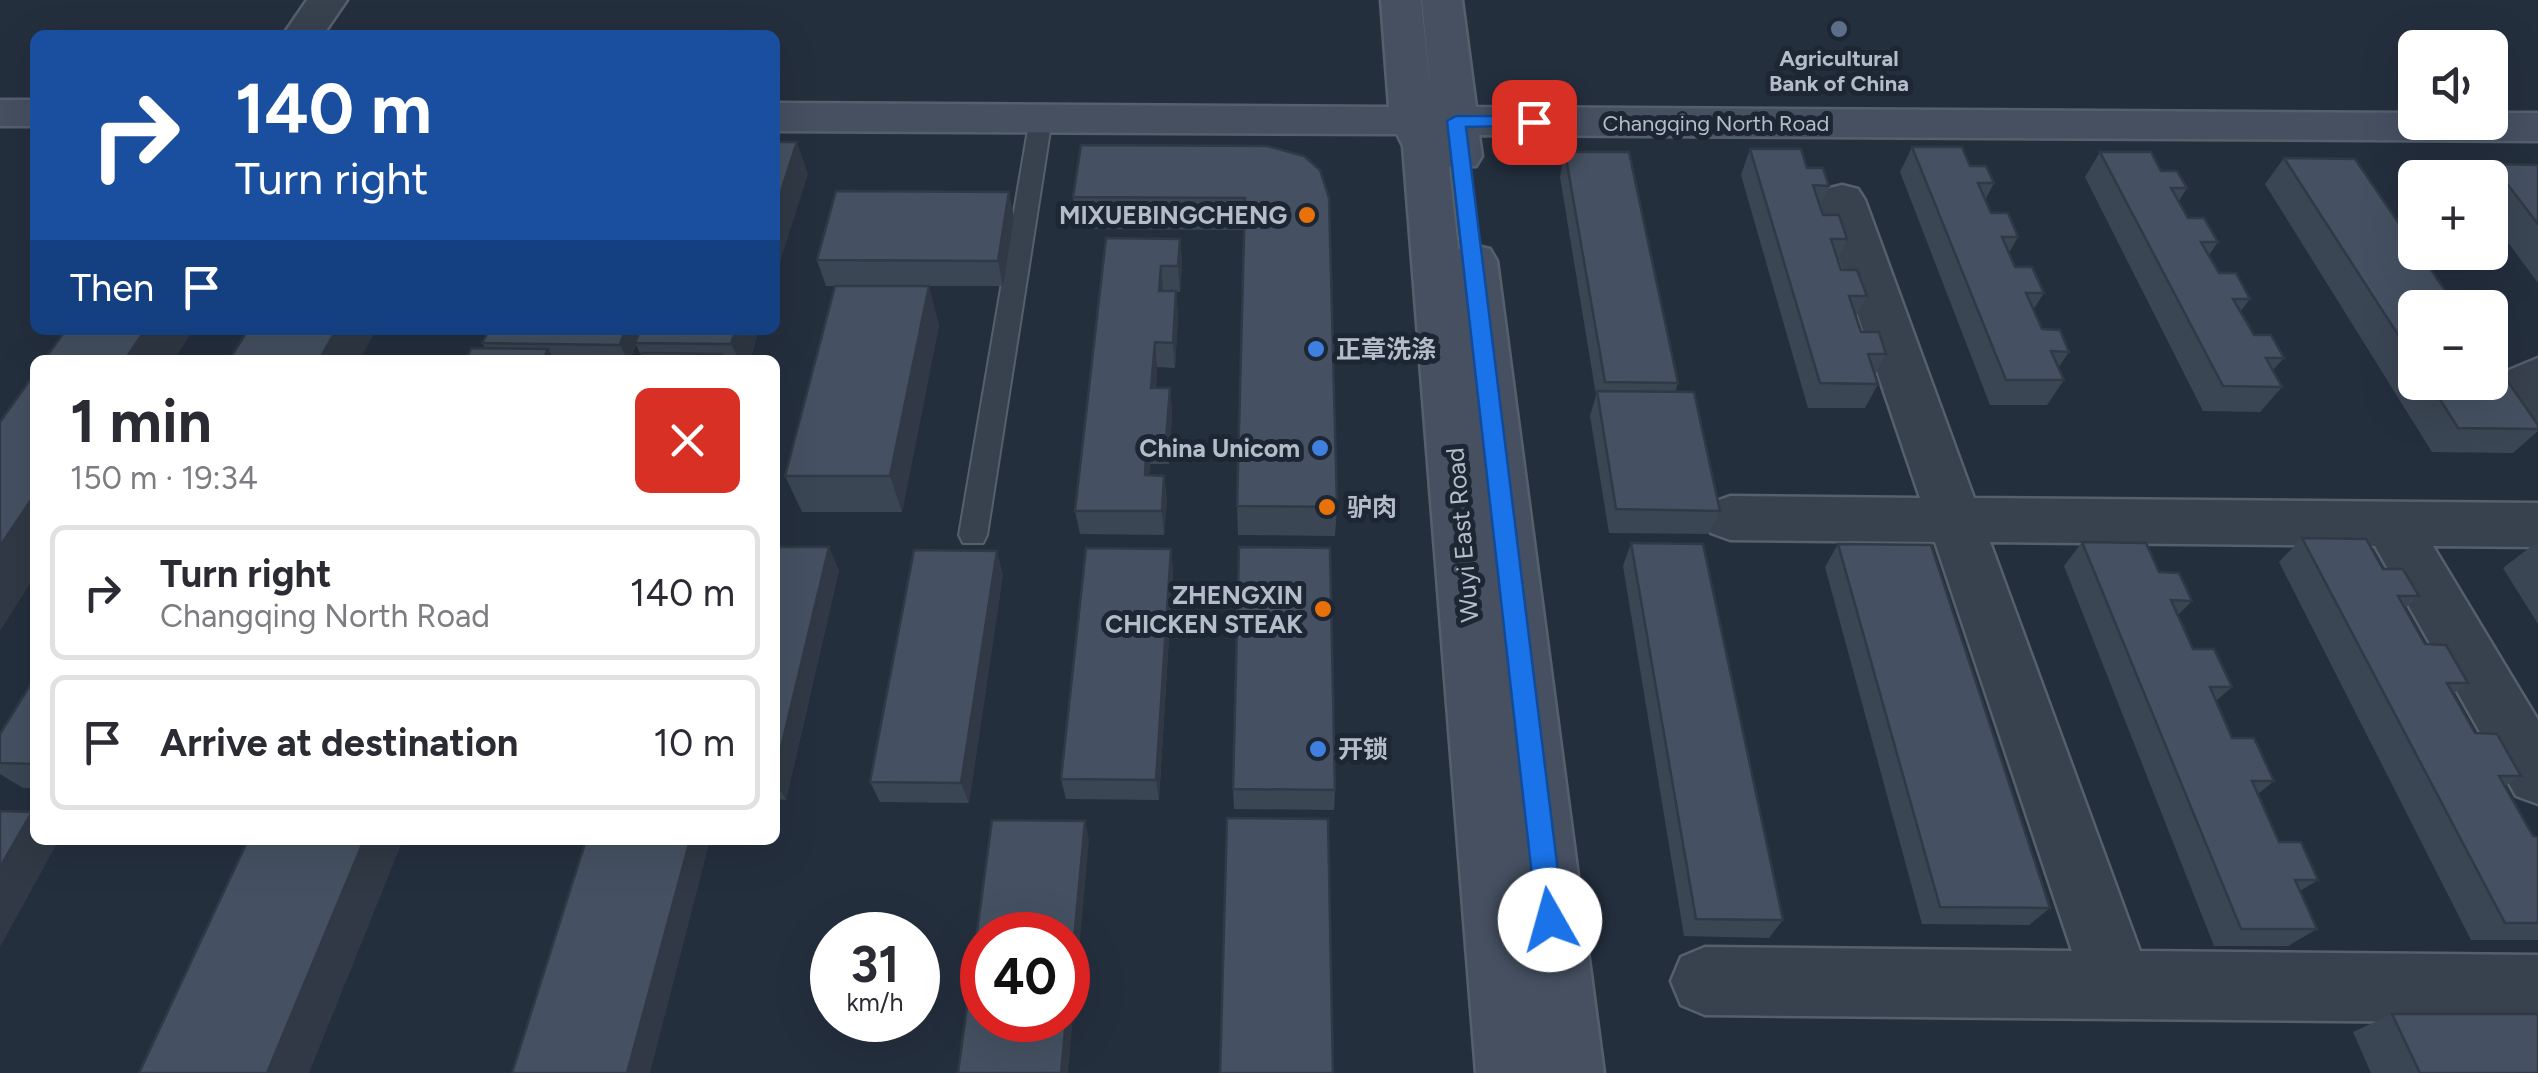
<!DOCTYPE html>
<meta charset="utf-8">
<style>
body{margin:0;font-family:Figtree,"Noto Sans SC",sans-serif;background:#f2f2f3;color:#2b2b33;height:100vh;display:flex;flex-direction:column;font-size:38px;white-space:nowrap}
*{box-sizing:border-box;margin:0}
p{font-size:32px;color:#7c7c81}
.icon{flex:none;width:55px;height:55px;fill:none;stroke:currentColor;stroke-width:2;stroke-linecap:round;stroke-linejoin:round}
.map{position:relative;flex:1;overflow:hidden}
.panel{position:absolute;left:30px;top:355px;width:750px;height:490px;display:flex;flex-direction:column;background:#fff;border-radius:15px;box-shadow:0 10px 40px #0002}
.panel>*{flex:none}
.top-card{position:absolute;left:30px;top:30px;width:750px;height:305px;border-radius:15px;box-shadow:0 10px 40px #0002;background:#1a4fa0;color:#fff;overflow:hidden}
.tools{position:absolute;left:2398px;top:30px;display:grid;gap:20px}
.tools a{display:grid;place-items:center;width:110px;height:110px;border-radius:15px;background:#fff;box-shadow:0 10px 40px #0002;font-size:50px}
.speed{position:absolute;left:810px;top:912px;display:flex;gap:20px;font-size:50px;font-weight:700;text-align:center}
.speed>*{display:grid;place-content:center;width:130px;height:130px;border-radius:50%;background:#fff;box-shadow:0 10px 40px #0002;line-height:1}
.speed small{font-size:25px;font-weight:400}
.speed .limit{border:15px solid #d22;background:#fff;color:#111}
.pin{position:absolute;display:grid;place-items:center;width:85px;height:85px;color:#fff;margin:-42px;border-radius:20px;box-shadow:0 5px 15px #0006}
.me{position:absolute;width:110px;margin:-55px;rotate:353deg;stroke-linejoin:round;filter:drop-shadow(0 0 8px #0008)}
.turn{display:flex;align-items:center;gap:35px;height:210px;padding:0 40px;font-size:45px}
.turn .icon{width:130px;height:130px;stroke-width:2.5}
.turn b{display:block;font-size:70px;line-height:85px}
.then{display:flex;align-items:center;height:95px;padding:0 40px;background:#0003;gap:20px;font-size:38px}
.round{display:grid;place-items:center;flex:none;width:105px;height:105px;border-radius:15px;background:#f2f2f3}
.headline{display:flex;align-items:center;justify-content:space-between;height:170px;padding:0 40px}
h1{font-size:60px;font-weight:700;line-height:75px}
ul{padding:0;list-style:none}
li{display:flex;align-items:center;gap:30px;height:135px;margin:0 20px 15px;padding:0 20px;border:5px solid #e1e1e2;border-radius:15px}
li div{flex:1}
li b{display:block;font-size:38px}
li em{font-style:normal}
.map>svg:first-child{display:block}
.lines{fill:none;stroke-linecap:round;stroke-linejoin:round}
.lane-casing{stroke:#565f6c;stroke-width:4}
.street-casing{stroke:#565f6c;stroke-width:5}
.secondary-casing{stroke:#565f6c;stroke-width:5}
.lane{fill:#38414e;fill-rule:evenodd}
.street{fill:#38414e;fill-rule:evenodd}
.secondary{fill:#465061;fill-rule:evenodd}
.wall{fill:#3b4654}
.shaded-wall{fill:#303945}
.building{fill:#455162;stroke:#303945;stroke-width:2.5}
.route{fill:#1a73e8;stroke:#114b97;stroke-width:2.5}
.service-dot{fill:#5c6f8a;stroke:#1d2633;stroke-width:4}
.food-dot{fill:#e8710a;stroke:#1d2633;stroke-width:4}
.shop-dot{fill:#3f7fe0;stroke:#1d2633;stroke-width:4}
.labels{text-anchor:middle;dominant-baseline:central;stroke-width:10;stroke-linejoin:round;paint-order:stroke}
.far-poi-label{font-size:22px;font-weight:bold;fill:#b4bcc9;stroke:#1d2633}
.far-street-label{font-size:22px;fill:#b4bcc9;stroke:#1d2633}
.poi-label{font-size:25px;font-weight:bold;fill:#b4bcc9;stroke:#1d2633;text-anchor:end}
.street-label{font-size:25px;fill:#b4bcc9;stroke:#1d2633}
</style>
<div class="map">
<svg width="2538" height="1073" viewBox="0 0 2538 1073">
<rect width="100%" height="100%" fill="#242f3e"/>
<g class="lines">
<g class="lane-casing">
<path id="lane" d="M1041 111 1052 118 987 535 983 543H963L959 535 1030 118Z"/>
</g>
<g class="street-casing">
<path id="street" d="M307 0H347L323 35H283Z
M1842 185 1858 189 1865 200 1974 498 2538 503V547L2433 546 2538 720V804L2516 796 2375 546 1990 542 2140 951 2538 955V1023L1705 1015 1681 1005 1671 981 1681 957 1705 947 2072 951 1935 542 1730 540 1711 533 1703 518 1711 503 1730 496 1920 498 1819 200 1826 189Z
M2538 358V427L2520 422 2502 383 2509 370Z"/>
</g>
<g class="secondary-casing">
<path id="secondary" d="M1381 0H1421L1432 107 1422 0H1462L1476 107 2415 113V122H2490V113H2538V141L1479 135 1482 156 1476 166 1449 167 1458 249 1473 245 1490 249 1497 261 1604 1073H1476L1403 146 1397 134 775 131V103L1389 107Z
M0 100H35V126H0Z"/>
</g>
<use href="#lane" class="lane"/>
<use href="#street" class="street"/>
<use href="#secondary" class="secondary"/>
</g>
<path class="wall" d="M1267 146 1337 507 1335 536 1238 535 1237 506 1244 230 1078 229 1073 197Z
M1912 147 1994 183 1985 200 1991 213 2018 237 2009 253 2015 267 2044 293 2033 310 2042 329 2069 352 2058 368 2064 380 2047 405H1990L1900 172Z
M1750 149 1829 186 1820 207 1823 215 1847 239 1838 261 1841 270 1867 296 1856 317 1861 332 1886 354 1875 375 1878 384 1865 408H1808L1741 175Z
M1565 152 1678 383 1675 392 1720 511 1709 534 1609 533 1590 416 1596 395 1560 177Z
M2100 152 2187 188 2179 201 2188 218 2218 242 2209 255 2219 273 2250 299 2240 312 2254 335 2284 358 2273 370 2282 387 2260 412 2203 411 2085 177Z
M2284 158 2415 308V382H2490L2538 425V431L2513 453 2432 452 2265 184Z
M2492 164 2538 165V283L2490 218V178H2481Z
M1014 217 1003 286H826L817 260Z
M1106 238 1180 239 1182 264 1180 292H1176L1178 316 1175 368 1157 367 1156 388H1170L1172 413 1169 464H1150L1149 476H1164L1167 500 1164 535 1080 534 1075 511Z
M939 325 902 512H802L785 476Z
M489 330H759L750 360H639L641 355 636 345 630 360H466L486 349 482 343Z
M2302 538 2383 569 2419 596 2405 608 2425 644 2468 683 2453 694 2475 733 2521 776 2505 786 2533 836 2538 837V940H2471L2279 562Z
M2082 542 2159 572 2192 601 2178 615 2193 649 2232 687 2216 701 2232 738 2274 781 2258 794 2279 842 2318 880 2300 891 2317 929 2288 946H2214L2064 566Z
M1631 543 1783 920 1769 938 1684 936 1623 566Z
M1838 544 2050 908 2029 925 1922 924 1825 567Z
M2533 545H2538V624L2503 568Z
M775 547 839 570 786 800 775 799Z
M1171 549 1173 572 1159 800 1066 799 1061 779Z
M1003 574 969 803 880 802 870 782Z
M35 677V788H23L0 774V734Z
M1233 789 1335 790 1334 810 1234 809Z
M2392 1014 2538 1073H2371L2353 1032Z"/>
<path class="shaded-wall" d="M797 142 808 174 775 278V210Z
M1009 192 1014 217 1003 286 998 261Z
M1180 239 1182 264 1180 292 1178 266Z
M1161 266 1163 291H1159Z
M929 286 939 325 902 512 890 476Z
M1176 291 1178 316 1175 368 1173 343Z
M145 330H193L174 360H125Z
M336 330H376L360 360H319Z
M625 330H641L630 360H628L620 345Z
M736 330H759L750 360H739L731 344Z
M1155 342 1157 367 1154 413 1151 388Z
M548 349 555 360H543Z
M1170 388 1172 413 1169 464 1166 440Z
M1147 439 1150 464 1147 499 1145 475Z
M1164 476 1167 500 1164 535 1162 511Z
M35 494V576L0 631V546Z
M829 547 839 570 786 800 775 782V773Z
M1171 549 1173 572 1159 800 1156 780Z
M997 551 1003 574 969 803 961 783Z
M32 812 35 813V840H59L0 947V867Z
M1085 821 1089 840 1068 1073H1061L1066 1020H1068V1004Z
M364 840H403L309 1073H267Z
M690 840H706L709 844 650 1073H627Z"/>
<path class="building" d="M775 142H797L775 210Z
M1081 145 1267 146 1304 156 1320 170 1329 198 1337 507 1237 506 1245 198 1073 197Z
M1912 147H1962L1970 166H1986L1994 183H1978L1991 213H2008L2018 237H2002L2015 267H2032L2044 293H2026L2042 329 2060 330 2069 352 2051 351 2064 380H2006Z
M1750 149H1801L1807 168H1823L1829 186 1813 185 1823 215H1839L1847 239H1831L1841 270H1857L1867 296H1849L1861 332H1879L1886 354H1868L1878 384 1820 383Z
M1565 152H1629L1678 383 1605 382Z
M2100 152H2151L2161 171H2177L2187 188H2171L2188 218H2204L2218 242H2201L2219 273H2236L2250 299H2233L2254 335H2271L2284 358H2266L2282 387 2223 386Z
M2284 158 2355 159 2415 247V252H2419L2457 308H2415V361Z
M2492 164 2538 165V224Z
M836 191 1009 192 998 261 817 260Z
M1106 238 1180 239 1178 266H1161L1159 291H1176L1173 343 1155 342 1151 388H1170L1166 440 1147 439 1145 475 1164 476 1162 511H1075Z
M835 286H929L890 476H785Z
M66 330H145L125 360H44Z
M248 330H336L319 360H229Z
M489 330H625L620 345 482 343Z
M640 330H736L731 344 635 343Z
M471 348 548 349 543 360H466Z
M642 353 722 354 720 360H639Z
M2490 356 2538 425V429L2458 428 2429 382H2490Z
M35 373V494L0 546V422Z
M1597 391 1694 392 1720 511 1616 509Z
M2302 538 2366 539 2383 569H2403L2419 596H2398L2425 644 2446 645 2468 683H2447L2475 733 2497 734 2521 776H2499L2533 836 2538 837V923H2505Z
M2082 542 2146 543 2159 572 2179 573 2192 601 2171 600 2193 649H2214L2232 687H2210L2232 738H2254L2274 781H2252L2279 842H2301L2318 880H2295L2317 929H2241Z
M1631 543 1703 544 1783 920 1696 919Z
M1838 544 1931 545 2050 908 1940 907Z
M775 547H829L775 773Z
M1239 547 1330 548 1335 790 1233 789Z
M1086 548 1171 549 1156 780 1061 779Z
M914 550 997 551 961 783 870 782Z
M35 677V764L0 763V734Z
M0 811 32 812 0 867Z
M1227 818 1328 819 1333 1073H1220Z
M992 820 1085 821 1068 1004V935H982V1020H1066L1061 1073H958Z
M248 840H364L267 1073H139Z
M586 840H690L627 1073H512Z
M2392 1014H2538V1073H2420Z"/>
<path class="route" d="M1534 116 1540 118V125L1466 127 1564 920 1560 929 1550 933 1541 929 1537 920 1447 121 1456 116Z"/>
<circle class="service-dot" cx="1839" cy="29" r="10"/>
<g class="food-dot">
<circle cx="1307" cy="215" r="10"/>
<circle cx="1327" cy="507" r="10"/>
<circle cx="1323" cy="609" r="10"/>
</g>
<g class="shop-dot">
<circle cx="1316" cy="349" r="10"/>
<circle cx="1320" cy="448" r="10"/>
<circle cx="1318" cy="749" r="10"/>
</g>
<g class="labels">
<g class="far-poi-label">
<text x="1839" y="58">Agricultural<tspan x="1839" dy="25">Bank of China</tspan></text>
</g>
<g class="far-street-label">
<text x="1716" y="123">Changqing North Road</text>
</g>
<g class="poi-label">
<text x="1287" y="215">MIXUEBINGCHENG</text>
<text x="1336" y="349" text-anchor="start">正章洗涤</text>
<text x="1300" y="448">China Unicom</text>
<text x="1347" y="507" text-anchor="start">驴肉</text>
<text x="1303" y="595">ZHENGXIN<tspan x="1303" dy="29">CHICKEN STEAK</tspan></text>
<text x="1338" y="749" text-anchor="start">开锁</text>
</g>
<g class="street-label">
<text transform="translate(1462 535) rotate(-95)">Wuyi East Road</text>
</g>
</g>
</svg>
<div class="tools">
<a><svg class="icon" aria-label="sound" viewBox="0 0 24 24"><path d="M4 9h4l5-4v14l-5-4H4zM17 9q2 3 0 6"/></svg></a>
<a>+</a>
<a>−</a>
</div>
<div class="speed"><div>31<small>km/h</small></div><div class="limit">40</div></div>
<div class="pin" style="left:1534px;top:122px;background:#d93025"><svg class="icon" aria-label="arrive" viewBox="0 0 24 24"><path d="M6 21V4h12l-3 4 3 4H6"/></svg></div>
<svg class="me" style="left:1550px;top:920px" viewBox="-20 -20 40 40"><circle r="19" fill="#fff"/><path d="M0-13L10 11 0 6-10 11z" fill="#1a73e8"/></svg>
<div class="top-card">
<div class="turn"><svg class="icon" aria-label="right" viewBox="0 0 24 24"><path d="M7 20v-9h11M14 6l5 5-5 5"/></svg><div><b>140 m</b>Turn right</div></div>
<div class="then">Then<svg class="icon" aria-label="arrive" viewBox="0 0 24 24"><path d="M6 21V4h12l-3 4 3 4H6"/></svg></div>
</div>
<section class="panel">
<div class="headline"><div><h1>1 min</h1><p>150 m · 19:34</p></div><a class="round" style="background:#d93025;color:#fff"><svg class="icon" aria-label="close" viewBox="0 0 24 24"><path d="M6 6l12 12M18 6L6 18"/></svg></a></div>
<ul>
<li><svg class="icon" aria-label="right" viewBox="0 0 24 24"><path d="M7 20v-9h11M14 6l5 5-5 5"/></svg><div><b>Turn right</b><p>Changqing North Road</p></div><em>140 m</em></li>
<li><svg class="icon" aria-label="arrive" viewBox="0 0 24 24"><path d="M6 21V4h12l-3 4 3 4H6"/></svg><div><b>Arrive at destination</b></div><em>10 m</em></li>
</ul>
</section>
</div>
